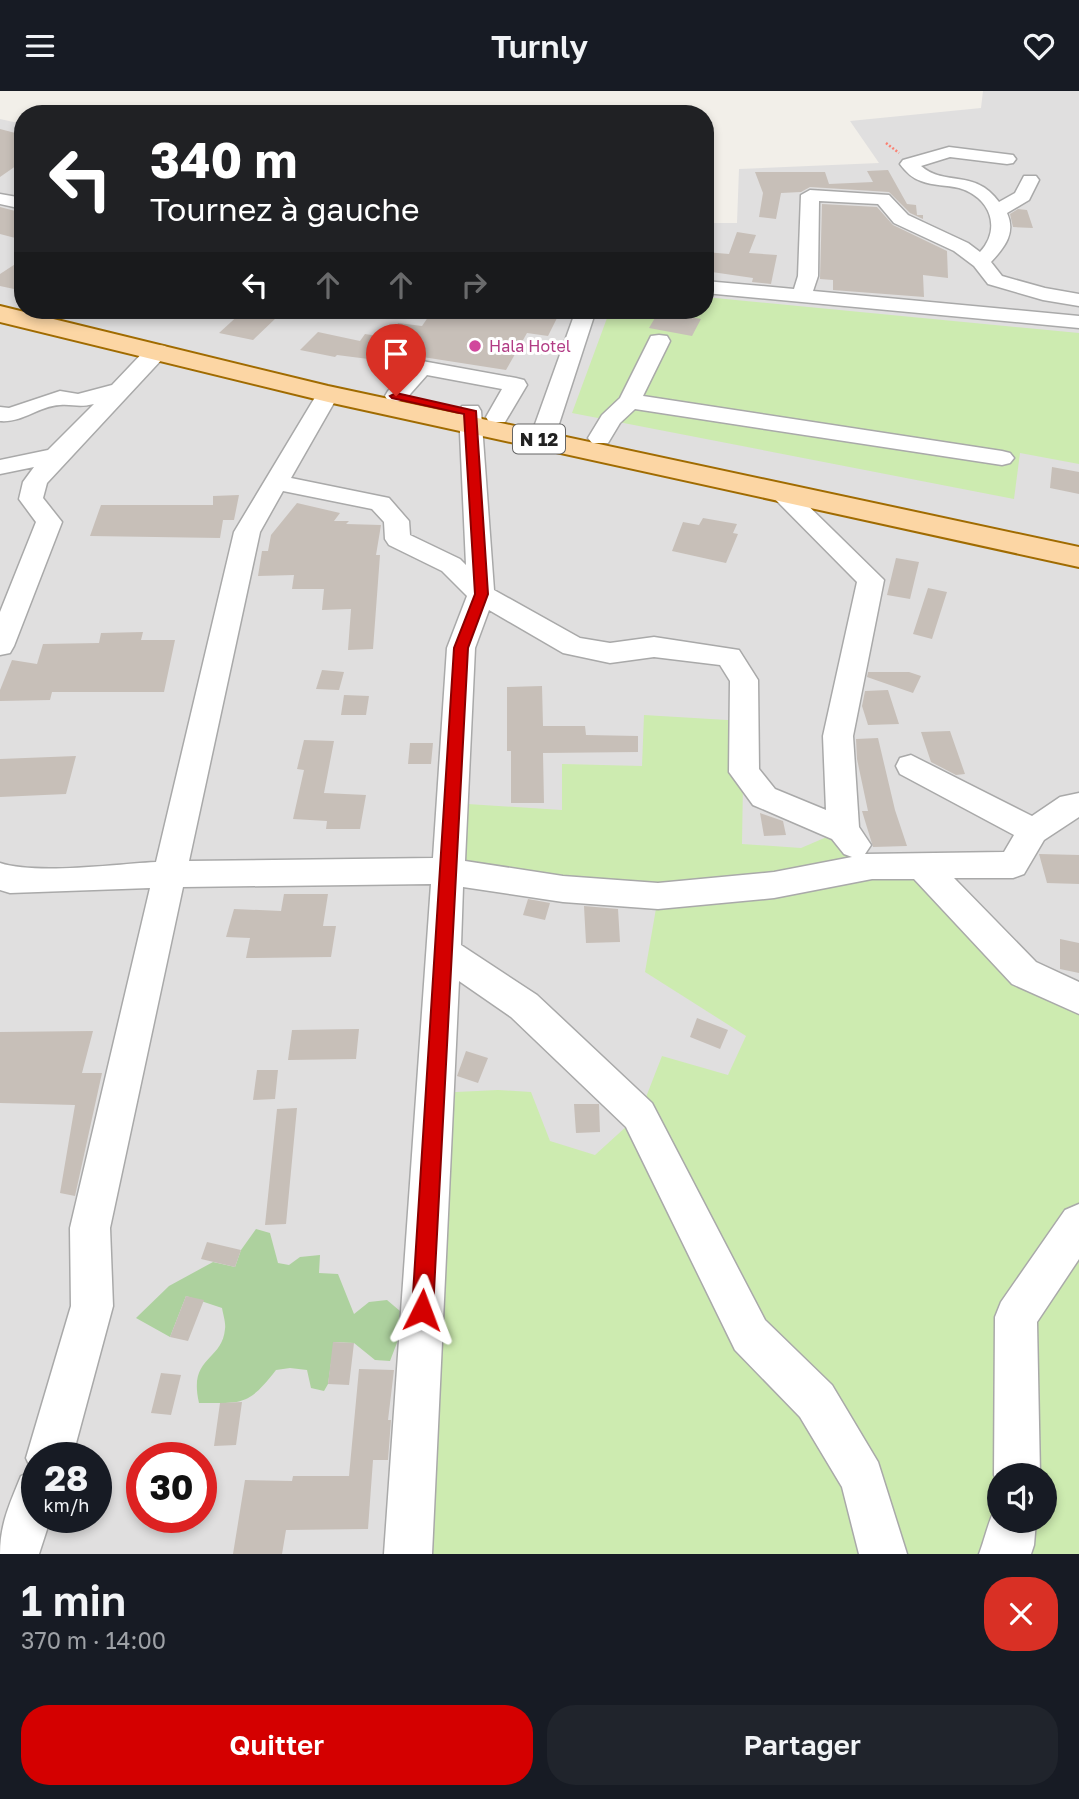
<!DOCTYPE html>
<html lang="fr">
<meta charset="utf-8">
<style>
body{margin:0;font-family:"Golos Text",sans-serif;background:#20242c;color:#f1f3f6;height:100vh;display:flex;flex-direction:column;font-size:26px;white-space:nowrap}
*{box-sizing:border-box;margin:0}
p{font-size:23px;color:#9ea1a6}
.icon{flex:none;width:38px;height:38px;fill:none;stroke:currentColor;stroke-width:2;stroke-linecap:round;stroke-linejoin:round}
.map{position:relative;height:1463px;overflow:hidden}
.panel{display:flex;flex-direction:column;background:#171b24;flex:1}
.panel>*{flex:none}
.hud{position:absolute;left:14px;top:14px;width:700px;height:214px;border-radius:28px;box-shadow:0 4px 10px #0003;background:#202124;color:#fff;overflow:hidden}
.buttons{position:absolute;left:987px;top:1372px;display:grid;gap:14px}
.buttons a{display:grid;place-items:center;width:70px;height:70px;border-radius:50%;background:#171b24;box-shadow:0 4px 10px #0003;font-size:35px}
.speed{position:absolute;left:21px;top:1351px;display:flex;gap:14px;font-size:35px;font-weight:700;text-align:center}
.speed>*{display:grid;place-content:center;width:91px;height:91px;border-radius:50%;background:#171b24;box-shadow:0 4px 10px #0003;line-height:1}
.speed small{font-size:18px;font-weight:400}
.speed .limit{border:10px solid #d22;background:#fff;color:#111}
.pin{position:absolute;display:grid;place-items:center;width:60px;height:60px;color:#fff;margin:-72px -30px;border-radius:50% 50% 50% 0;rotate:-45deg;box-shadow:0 0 7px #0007}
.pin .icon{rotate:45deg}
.me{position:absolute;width:77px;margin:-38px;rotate:3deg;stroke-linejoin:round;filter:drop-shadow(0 0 5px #0008)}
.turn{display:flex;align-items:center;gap:24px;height:147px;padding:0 21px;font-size:32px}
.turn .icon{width:91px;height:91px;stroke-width:2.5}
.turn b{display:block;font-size:49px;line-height:60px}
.lanes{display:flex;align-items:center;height:66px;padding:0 21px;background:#0003;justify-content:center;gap:35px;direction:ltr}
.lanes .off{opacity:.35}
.round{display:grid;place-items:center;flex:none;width:74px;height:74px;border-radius:28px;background:#20242c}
.headline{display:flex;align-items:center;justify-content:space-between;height:119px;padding:0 21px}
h1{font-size:42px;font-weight:600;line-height:52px}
.cta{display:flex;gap:14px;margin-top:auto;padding:14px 21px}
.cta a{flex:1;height:80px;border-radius:28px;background:#d40000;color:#fff;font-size:28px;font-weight:600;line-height:80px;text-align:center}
.cta a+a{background:#20242c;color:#f1f3f6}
header{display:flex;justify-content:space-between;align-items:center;height:91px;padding:0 21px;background:#171b24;font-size:32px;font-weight:600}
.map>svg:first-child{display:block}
.residential{fill:#e0dfdf;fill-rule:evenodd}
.grass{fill:#cdebb0;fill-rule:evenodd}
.forest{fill:#add19e}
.building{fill:#c7bfb8}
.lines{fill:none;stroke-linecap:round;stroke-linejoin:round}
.minor-casing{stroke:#a9a9a9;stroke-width:3}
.major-casing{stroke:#a06b00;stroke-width:4}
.path{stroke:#fa8072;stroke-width:2.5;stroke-dasharray:2 2;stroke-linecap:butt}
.minor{fill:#fff;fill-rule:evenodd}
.major{fill:#fcd6a4;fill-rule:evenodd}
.route{fill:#d40000;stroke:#8a0000;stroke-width:2}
.hotel-dot{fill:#d1479c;stroke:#fff;stroke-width:2.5}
.labels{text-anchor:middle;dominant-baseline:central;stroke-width:6;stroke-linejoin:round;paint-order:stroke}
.far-hotel-label{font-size:16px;fill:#b23c85;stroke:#fff;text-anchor:start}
.shield{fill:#fff;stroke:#646464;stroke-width:2}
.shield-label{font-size:18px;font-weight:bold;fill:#222}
</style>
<header><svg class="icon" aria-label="menu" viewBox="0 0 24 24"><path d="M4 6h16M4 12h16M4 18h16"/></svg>Turnly<svg class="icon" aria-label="heart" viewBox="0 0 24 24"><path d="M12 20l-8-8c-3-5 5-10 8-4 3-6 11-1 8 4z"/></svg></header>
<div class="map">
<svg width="1079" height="1463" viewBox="0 0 1079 1463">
<rect width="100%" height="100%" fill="#f2efe9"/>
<path class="residential" d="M983 0H1079V1463H0V28L23 33V219H705V132H737L739 78 879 72 850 30 981 17ZM37 1367H96V1426H37ZM142 1367H201V1426H142ZM999 1384H1045V1430H999Z"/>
<path class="grass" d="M705 206 1079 242V373L1020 362 1014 408 572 322 610 219H705Z
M644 624 744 630 742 753 801 757 843 739 872 775H922L1079 908V1463H408L435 1002 498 999 531 1001 550 1050 595 1064 639 1024 662 965 728 984 746 945 645 881 658 806 448 780 452 712 562 719V673L642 675ZM999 1384H1045V1430H999Z"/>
<path class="forest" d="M256 1138 270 1142 278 1172 289 1174 300 1166 320 1164 319 1182 338 1183 354 1223 369 1211 387 1209 400 1220 403 1236 390 1270 375 1269 354 1252 334 1251 328 1293 324 1300 311 1297 307 1279 290 1277 276 1279C248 1315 243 1312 199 1312 188 1265 222 1271 225 1238 226 1232 223 1223 222 1217L186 1205 170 1246 136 1227 169 1195 213 1171 235 1176 241 1159Z"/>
<path class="building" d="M0 38 23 44V70L0 86Z
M888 79 907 113 916 114 917 124H923V128L910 122 889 101 810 96 801 101 781 102 776 128 759 126 763 102 755 81H825L829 93 873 91 867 80Z
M822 113 877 116 893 134 947 160 948 187 923 184 924 206 833 199V189L820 188Z
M0 116 23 122V149L0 143Z
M1018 118 1027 119 1033 137 1013 136 1010 123Z
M737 141 756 144 749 162 777 164 771 193 752 191 753 187 705 180V161L729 163Z
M23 168V192L14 198 0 195V183Z
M433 219H561L548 245 527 242 506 279 397 262 392 271 337 264 335 266 300 259 318 241 360 250 365 243 390 247 398 232 422 235Z
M243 220 276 227 253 249 219 242Z
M659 220 701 228 692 245 649 237Z
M1052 376 1079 381V403L1050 397Z
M239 404 234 429H223L220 447 90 445 101 414H213V405Z
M297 412 340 422 334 430H349L346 433 381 434 376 464H380L373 558 348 559 351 518 322 519 324 498H292L294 484 258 485 262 460H268L271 444Z
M703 427 737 433 733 442 738 443 726 472 672 460 683 431 699 434Z
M896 467 919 471 910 508 887 504Z
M928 497 947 501 932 548 913 543Z
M143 541 141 549H175L164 601H52L50 609 0 610V599L12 569 37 573 43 553 99 552 101 542Z
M322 579 344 581 339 599 316 598Z
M868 581H909L921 585 913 602 867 586Z
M542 595 543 635H585L586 644 638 645V661L543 662 544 712H511V660H507V596Z
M888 599 899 633 868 634 862 615 865 600Z
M344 604 369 605 366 624H341Z
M950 640 965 683 956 684 931 671 921 641Z
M878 647 895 719 907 755 873 756 862 720H868L857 668 856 648Z
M304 649 334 650 324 702 366 704 360 738H326L327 730 293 728 304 679 297 678Z
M410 652H433L431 673H408Z
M76 665 66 703 0 706V668Z
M760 722 783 730 786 744 764 745Z
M1039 763 1079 764V793L1047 792Z
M284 803H328L323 835H336L331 866 246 867 250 847 226 846 234 818 281 820Z
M528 808 550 812 545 829 523 824Z
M584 815 618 818 620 851 586 852Z
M1060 848 1079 852V882L1060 878Z
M697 927 728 939 720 958 690 946Z
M359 938 356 968 288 969 292 939Z
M93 940 82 982H102L75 1105 60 1102 75 1014 0 1012V941Z
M466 960 488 967 478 992 457 985Z
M257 979H278L275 1008 253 1009Z
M574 1013H599L600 1041 576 1042Z
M297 1017 286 1133 265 1134 277 1018Z
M207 1151 241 1159 235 1176 201 1168Z
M186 1205 204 1209 188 1250 170 1246Z
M333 1251 354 1252 349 1294 328 1293Z
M359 1278 394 1279 388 1329H391L388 1369H373L368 1438 286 1439 282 1463H233L245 1389 292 1390 293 1385H349Z
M161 1282 181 1284 171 1324 151 1322Z
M242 1311 236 1354 214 1355 220 1312Z"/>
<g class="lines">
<g class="minor-casing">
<path id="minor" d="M949 56 1013 64 1016 68 1013 72 1007 73 950 66 921 75C945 96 974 77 999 111L1015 102 1024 85H1036L1039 89 1029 109 1007 122C1016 142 1005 156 991 171L1002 185 1045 197 1079 203V215L1043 209 988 193 974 175 954 160 894 132 878 113 819 110 818 185 813 200 1079 225V237L705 202V190L794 198 798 185 801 104 810 99 889 104 908 124 968 152 980 161C1002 137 990 106 959 97 947 94 933 95 921 90 912 87 906 81 900 73L903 69Z
M0 103 23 107V118L0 113Z
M576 219H596L558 336 554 341H538L534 336Z
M659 244 667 245 670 250 643 305 1002 360 1010 362 1014 367 1010 372 1002 374 635 318 620 332 608 352H592L588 347 602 324 620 307 651 245Z
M157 254 165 255 168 260 165 265 47 392 43 407 62 431 14 555 10 562 0 564V521L36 431 19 408 23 391 34 376 0 383V369L48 359 94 313C78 317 74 313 60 314 38 315 23 332 0 330V316L9 317 60 300 78 303 112 294 149 255Z
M422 270 516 287 524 289 527 294 505 331H489L486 326 502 298 427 284 404 310H388L385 305 388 300 414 272Z
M328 296 336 298 339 303 291 387 389 407 409 430 410 444 460 468 466 474 459 320 462 315H478L481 320 494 499 580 547 610 552 654 546 739 559 758 589 759 678 775 698 826 719 823 645 857 491 767 400 770 395 779 393 788 395 884 489 853 645 859 736 871 754 865 763 1004 761 1014 744 900 683 896 675 900 667 911 664 1032 725 1060 706 1079 702V726L1044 749 1024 783 1013 787H954L1036 871 1079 891V923L1012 893 914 788H872L774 807 658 818 563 811 463 796 461 854 537 904 652 1012 765 1229 832 1294 878 1371 907 1463H859L842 1396 800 1326 735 1259 626 1036 511 926 459 890 432 1463H384L431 793 183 796 110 1137 113 1215 72 1367H37V1426H51L39 1463H0C0 1433 10 1412 21 1385L32 1380 26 1367 71 1215 70 1137 150 797 10 802 0 799V772C36 784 116 773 156 771L234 441 317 303 320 298ZM283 400 372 418 384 431 385 448 389 454 442 480 467 505 447 557 433 767 189 770 260 441ZM489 519 563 562 610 572 654 566 720 574 730 590 729 681 753 714 832 748 844 763 852 766 774 781 658 792 563 785 465 770 475 557Z
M1079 1113V1168L1037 1231 1040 1384H999V1396L994 1384 995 1226 1001 1211 1065 1119Z
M999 1412V1430H1036L1034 1454 1031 1463H979C985 1448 990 1422 999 1412Z"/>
</g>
<g class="major-casing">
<path id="major" d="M0 215 328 295 1079 456V476L328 311 0 231Z"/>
</g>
<path class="path" d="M886 52 899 62"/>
<use href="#minor" class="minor"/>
<use href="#major" class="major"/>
</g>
<path class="route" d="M396 302 476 320 488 503 468 557 433 1219 430 1226 422 1229 415 1226 412 1219 454 557 475 503 464 323 392 307 390 305Z"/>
<circle class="hotel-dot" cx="475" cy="255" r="7"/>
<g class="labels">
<g class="far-hotel-label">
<text x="489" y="255">Hala Hotel</text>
</g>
<rect class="shield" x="513" y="333.5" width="52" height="29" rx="5"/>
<g class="shield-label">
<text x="539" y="348">N 12</text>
</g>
</g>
</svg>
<div class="buttons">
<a><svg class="icon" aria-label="sound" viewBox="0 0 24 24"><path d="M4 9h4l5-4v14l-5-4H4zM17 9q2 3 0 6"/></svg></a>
</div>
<div class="speed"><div>28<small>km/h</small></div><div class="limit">30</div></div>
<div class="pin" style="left:396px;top:305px;background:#d93025"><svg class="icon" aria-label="arrive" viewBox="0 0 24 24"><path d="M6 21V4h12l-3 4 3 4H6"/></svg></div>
<svg class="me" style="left:422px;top:1219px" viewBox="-20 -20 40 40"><path d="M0-17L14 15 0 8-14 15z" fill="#d40000" stroke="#fff" stroke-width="4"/></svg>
<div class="hud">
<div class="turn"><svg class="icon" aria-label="left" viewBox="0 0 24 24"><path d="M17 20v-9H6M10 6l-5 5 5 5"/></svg><div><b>340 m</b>Tournez à gauche</div></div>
<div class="lanes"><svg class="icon" aria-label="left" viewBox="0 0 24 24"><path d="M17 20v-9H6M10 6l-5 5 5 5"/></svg><svg class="icon off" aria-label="ahead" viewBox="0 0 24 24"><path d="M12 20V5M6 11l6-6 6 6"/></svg><svg class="icon off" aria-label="ahead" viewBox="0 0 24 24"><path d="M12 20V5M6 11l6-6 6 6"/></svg><svg class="icon off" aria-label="right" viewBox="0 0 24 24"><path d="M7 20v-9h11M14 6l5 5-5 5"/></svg></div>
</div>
</div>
<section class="panel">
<div class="headline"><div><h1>1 min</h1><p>370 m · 14:00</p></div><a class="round" style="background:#d93025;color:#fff"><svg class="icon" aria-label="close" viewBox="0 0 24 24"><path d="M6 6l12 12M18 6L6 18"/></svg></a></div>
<div class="cta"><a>Quitter</a><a>Partager</a></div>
</section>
